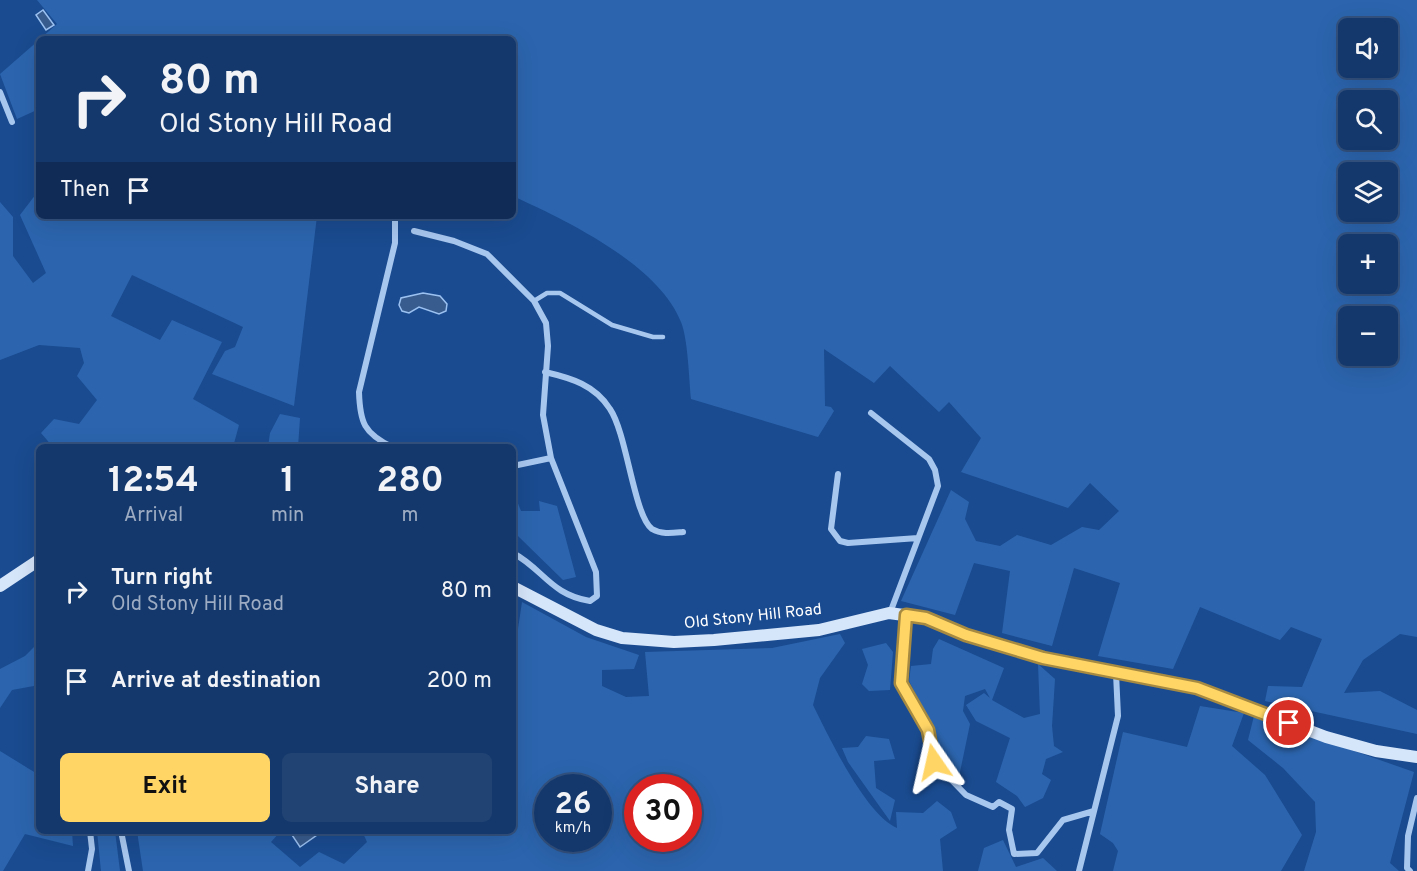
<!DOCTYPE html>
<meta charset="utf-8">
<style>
body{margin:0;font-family:Overpass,sans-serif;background:#214374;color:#f1f3f6;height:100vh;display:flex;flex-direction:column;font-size:22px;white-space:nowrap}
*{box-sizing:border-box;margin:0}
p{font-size:20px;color:#9dacc2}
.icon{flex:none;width:33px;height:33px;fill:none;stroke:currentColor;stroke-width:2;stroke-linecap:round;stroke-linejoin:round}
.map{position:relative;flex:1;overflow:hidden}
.panel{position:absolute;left:36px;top:444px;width:480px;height:390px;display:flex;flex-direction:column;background:#14386c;border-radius:9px;box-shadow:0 6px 24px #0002,0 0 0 2px #33527f}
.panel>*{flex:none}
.hud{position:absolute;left:36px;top:36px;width:480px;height:183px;border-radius:9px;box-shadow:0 6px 24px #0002,0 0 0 2px #33527f;background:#14386c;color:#f1f3f6;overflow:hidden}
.buttons{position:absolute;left:1338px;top:18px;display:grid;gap:12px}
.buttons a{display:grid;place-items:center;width:60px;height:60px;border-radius:9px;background:#14386c;box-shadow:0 6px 24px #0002,0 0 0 2px #33527f;font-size:30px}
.speed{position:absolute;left:534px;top:774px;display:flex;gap:12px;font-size:30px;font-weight:700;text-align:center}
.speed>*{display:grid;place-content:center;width:78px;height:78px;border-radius:50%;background:#14386c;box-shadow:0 6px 24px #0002,0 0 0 2px #33527f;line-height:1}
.speed small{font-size:15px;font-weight:400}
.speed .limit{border:9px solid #d22;background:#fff;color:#111}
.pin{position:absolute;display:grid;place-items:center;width:51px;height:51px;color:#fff;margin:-26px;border:3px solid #fff;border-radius:50%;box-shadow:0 2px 6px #0007}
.me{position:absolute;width:66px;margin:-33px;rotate:349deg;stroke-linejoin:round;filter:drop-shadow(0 0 4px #0008)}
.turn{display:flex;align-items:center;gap:21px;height:126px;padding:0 24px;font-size:27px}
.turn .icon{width:78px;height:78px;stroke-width:2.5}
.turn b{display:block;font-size:42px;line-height:51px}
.then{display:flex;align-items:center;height:57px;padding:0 24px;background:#0003;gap:12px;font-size:22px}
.eta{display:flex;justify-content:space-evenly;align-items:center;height:102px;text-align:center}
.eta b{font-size:36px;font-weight:700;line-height:42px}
.action{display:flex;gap:12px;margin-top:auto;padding:12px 24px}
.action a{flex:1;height:69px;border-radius:9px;background:#ffd565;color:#111;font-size:24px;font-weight:700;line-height:69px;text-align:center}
.action a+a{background:#214374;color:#f1f3f6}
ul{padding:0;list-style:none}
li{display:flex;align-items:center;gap:18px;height:90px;padding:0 24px}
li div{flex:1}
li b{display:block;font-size:22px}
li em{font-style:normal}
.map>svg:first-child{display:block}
.green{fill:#2c65ae;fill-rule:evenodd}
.water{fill:#385c8e;stroke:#9bc1f1;stroke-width:1.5}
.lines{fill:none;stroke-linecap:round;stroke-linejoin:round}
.lane{stroke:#a8c7ef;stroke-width:4.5}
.street{stroke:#a8c7ef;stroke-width:6}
.secondary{stroke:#d5e5fa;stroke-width:12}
.route-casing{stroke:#a68a42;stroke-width:15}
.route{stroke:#ffd565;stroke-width:10}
.labels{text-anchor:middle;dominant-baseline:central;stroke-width:5;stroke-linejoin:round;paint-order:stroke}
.street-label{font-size:16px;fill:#fff;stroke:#1a4b90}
</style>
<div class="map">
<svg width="1417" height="871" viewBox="0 0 1417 871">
<rect width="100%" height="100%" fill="#1a4b90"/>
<path class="green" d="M37 0H1417V637L1400 634 1363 660 1344 693 1380 691 1417 710V734L1265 701 1268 686 1302 687 1322 639 1291 627 1280 640 1200 607 1173 669 1098 656 1120 583 1074 568 1052 646 1002 633 1010 571 974 563 955 615 901 601 951 490 969 502 965 519 976 541 1000 546 1017 535 1051 545 1082 527 1099 530 1119 511 1090 483 1068 508 961 472 981 438 949 402 939 412 890 366 874 383 824 349 825 406 831 407 834 411 818 437 691 399C689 379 688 339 681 322 658 264 567 221 513 196V39H40L57 24ZM1348 28H1388V68H1348ZM1348 100H1388V140H1348ZM1388 172V212H1348V172ZM1348 244H1388V284H1348ZM1348 316H1388V356H1348Z
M39 40V109L17 119 0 74Z
M39 190V216H317L294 406 212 374 225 351 235 347 243 327 132 275 111 316 160 340 172 320 222 342 193 399 239 425 233 447H53L41 433 54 419 79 424 97 400 77 376 84 363 80 348 39 345 0 360V202L13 217V256L33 283 46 273 20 215Z
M280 414 300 418 298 447H268L270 433Z
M517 501 521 511H540L539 501 557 506 576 577 563 580 518 536 513 535V502Z
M522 602 586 637 639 655 634 669 602 670V686L626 697 649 696 645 652 772 648 840 634 845 643 820 678 813 705C829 737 865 814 897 828L896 812 923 813 937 801 951 812 957 828 940 839 943 871H143L137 831H281L271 842 300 867 319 852 344 864 367 842 362 831H513V662ZM548 788H598V838H548ZM638 788H688V838H638Z
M939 639 1004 668 992 700 1024 718 1040 714 1038 664 1055 679 1052 726 1054 746 1063 752 1046 759 1042 774 1051 780 1043 798 1025 807 1017 796 996 782 1010 738 976 721 966 705 984 693 990 698 985 689 965 696 963 711 970 724 960 772 947 765 937 752 934 729 909 681 911 666 931 664 933 649Z
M39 642V685L12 690 0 708V669L25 656Z
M886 643 893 652 890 690 869 691 862 684 868 665 862 649Z
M1200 706 1244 713 1232 746 1265 775 1302 835 1281 871H1113L1118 851 1113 843 1100 834 1123 732 1187 747Z
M1254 716 1414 772 1390 863 1399 871H1304L1316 832 1315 802 1283 768 1248 740Z
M866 736 889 739 895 759 874 761 876 788 895 800 890 821 848 762 842 748 858 747Z
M0 751 39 775V831H72L73 846 25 834 3 871H0Z
M97 831H115L120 871H101Z
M1003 840 1016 867 1043 858 1057 871H978L984 848Z"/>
<path class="water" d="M43 10 54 25 46 30 36 15Z
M423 293 440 296 447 304 446 311 439 314 419 307 409 313 402 311 399 305 401 298Z
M298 831H314L317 835 300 847 292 835Z"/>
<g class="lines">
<path class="lane" d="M534 301 547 293H560L612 325 653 337H663
M513 616 516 592"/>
<path class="street" d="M0 92 12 122
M414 231 454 241 487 254 534 301 546 323 548 346 543 415 551 458 596 572 597 596 590 601C551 595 543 569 513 553
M545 372C571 378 595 385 610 409 627 434 634 516 652 529 662 535 673 533 683 532
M871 413 929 459 935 470 938 486 890 613
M392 447C364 433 360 423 359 392L395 243V216
M513 466 551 458
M838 474 831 529 840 541 848 543 918 538
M906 615 901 683 928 730 934 762 966 795 993 807 999 802 1012 809 1009 830 1014 854 1037 853 1063 820 1094 811
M121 831 129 871
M88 871 92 849 90 831
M1079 871 1118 716 1116 673
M1410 871 1407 868 1408 836 1417 798"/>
<path class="secondary" d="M0 586 39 560
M513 587 596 630 622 638 674 642 714 640 819 630 889 613 926 618 966 635 1043 658 1197 688 1326 737 1376 751 1417 757"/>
</g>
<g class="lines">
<g class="route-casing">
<path id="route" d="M934 762 928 730 901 683 906 615 926 618 966 635 1043 658 1197 688 1289 723"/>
</g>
<use href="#route" class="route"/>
</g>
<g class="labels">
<g class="street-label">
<text transform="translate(753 617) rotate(-6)">Old Stony Hill Road</text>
</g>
</g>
</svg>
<div class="buttons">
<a><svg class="icon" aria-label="sound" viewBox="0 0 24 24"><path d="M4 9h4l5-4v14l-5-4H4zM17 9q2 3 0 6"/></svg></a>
<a><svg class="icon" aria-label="search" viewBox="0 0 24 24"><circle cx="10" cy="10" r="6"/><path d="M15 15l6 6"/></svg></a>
<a><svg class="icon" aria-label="layers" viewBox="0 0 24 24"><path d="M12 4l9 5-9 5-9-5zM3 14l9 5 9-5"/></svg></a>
<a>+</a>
<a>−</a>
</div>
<div class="speed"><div>26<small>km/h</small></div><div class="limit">30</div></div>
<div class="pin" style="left:1289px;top:723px;background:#d93025"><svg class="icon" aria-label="arrive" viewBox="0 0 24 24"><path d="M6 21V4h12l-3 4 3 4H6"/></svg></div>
<svg class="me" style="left:934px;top:762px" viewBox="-20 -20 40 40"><path d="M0-17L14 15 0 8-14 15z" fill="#ffd565" stroke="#fff" stroke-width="4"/></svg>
<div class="hud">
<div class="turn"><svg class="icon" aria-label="right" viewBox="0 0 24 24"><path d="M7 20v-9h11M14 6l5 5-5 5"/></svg><div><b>80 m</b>Old Stony Hill Road</div></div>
<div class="then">Then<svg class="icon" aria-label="arrive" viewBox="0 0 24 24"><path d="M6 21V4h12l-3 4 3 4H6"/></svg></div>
</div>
<section class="panel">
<div class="eta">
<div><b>12:54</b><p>Arrival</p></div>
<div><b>1</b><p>min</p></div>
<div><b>280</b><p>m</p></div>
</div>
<ul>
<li><svg class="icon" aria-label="right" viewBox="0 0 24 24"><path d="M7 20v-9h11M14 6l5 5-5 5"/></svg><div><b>Turn right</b><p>Old Stony Hill Road</p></div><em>80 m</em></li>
<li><svg class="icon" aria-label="arrive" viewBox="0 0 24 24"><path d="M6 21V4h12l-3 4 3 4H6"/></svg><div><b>Arrive at destination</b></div><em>200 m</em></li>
</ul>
<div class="action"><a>Exit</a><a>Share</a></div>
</section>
</div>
